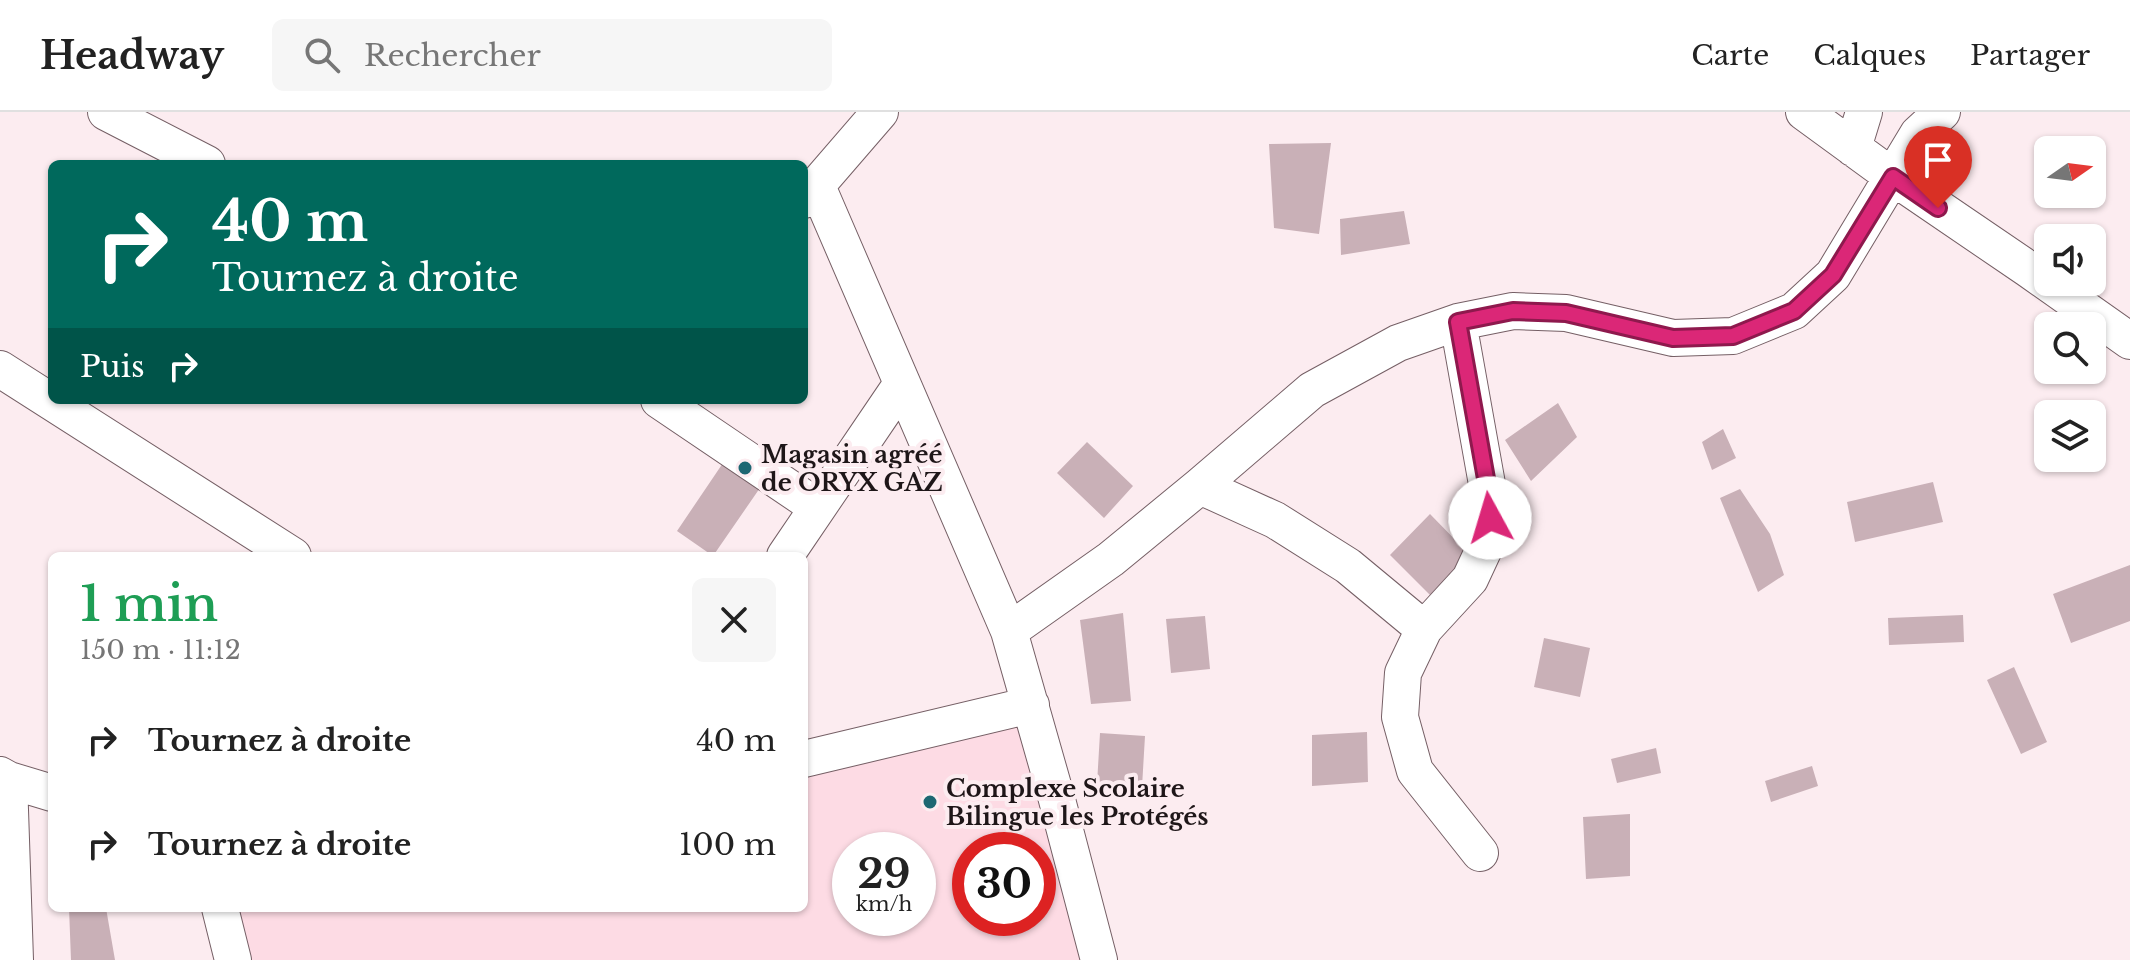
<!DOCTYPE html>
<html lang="fr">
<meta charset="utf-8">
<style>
body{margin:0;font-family:"Libre Baskerville",serif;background:#f6f6f6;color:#222;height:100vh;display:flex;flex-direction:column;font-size:30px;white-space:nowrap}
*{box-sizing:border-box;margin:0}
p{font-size:26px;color:#767676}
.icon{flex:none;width:44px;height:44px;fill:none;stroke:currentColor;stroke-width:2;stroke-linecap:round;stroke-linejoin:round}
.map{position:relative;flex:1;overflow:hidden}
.sheet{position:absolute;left:48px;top:440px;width:760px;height:360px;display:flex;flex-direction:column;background:#fff;border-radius:12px;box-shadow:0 2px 6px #0004}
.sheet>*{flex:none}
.top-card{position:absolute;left:48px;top:48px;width:760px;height:244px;border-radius:12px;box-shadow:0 2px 6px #0004;background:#00695c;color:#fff;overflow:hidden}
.needle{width:52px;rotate:76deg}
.buttons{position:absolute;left:2034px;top:24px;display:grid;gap:16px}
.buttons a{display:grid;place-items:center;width:72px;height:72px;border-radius:12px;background:#fff;box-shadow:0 2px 6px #0004;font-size:40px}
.speed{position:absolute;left:832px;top:720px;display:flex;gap:16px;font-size:40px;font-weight:700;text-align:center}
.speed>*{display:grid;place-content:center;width:104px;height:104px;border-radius:50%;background:#fff;box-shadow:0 2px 6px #0004;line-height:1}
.speed small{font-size:20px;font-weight:400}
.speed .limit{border:12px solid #d22;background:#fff;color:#111}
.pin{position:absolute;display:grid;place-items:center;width:68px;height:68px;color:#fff;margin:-82px -34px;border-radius:50% 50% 50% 0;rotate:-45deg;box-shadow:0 0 8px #0007}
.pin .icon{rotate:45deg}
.me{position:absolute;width:88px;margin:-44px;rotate:354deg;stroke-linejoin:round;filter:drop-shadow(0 0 6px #0008)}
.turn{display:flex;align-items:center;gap:28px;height:168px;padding:0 32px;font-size:36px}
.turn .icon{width:104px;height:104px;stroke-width:2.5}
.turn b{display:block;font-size:56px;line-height:68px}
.then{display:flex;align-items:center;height:76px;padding:0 32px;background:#0003;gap:16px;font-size:30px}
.round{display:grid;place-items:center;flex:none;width:84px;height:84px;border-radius:12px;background:#f6f6f6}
.overview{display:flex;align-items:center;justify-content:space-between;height:136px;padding:0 32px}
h1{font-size:48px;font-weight:600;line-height:60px;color:#1e9e55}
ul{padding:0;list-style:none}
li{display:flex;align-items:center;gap:24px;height:104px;padding:0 32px}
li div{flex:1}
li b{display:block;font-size:30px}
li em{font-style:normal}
header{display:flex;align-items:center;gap:48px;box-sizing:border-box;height:112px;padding:0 40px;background:#fff;border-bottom:2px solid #e0e0e0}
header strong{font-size:38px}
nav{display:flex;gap:44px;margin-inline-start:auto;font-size:28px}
.search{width:560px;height:72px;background:#f6f6f6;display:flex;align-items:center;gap:20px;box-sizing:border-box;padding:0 28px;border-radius:12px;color:#767676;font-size:30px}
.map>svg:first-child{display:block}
.built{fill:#fddbe4;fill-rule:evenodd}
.building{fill:#c9b0b7}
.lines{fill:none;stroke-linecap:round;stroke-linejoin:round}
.street-casing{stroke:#755f65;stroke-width:38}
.street{stroke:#fff;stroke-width:36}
.route-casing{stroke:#8e194d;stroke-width:20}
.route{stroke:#db2777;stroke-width:14}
.poi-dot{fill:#1d6772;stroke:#fcecf0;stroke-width:3}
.labels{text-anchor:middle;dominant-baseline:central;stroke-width:8;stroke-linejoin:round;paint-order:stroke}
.poi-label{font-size:24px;font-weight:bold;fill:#1e1618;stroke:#fcecf0;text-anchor:start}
</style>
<header>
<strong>Headway</strong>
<div class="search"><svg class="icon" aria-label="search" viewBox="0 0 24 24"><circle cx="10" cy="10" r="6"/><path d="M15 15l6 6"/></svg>Rechercher</div>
<nav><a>Carte</a><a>Calques</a><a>Partager</a></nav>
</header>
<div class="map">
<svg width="2130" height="848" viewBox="0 0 2130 848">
<rect width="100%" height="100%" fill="#fcecf0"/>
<path class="built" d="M1031 593 1098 848H233L220 796H804V642ZM850 738H918V806H850ZM970 738H1038V806H970Z"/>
<path class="building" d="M1331 31 1319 122 1274 116 1269 32Z
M1404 99 1410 132 1341 143 1340 107Z
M1558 291 1577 325 1531 369 1505 328Z
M1723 317 1736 346 1712 358 1702 330Z
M1087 330 1133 374 1104 406 1057 361Z
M725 348 762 373 713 444 677 419Z
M1933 370 1943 410 1855 430 1847 390Z
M1740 377 1770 422 1784 463 1758 480 1720 386Z
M1430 402 1470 443 1430 483 1390 443Z
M2130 453V509L2071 531 2053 482Z
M1123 501 1131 589 1091 592 1080 508Z
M1963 503 1964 530 1889 533 1888 506Z
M1205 504 1210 557 1171 561 1166 507Z
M1544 526 1590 536 1580 585 1534 575Z
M2014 555 2047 630 2021 642 1987 568Z
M1367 620 1368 670 1312 674V623Z
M1100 621 1145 624 1142 675 1097 672Z
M1656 636 1661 661 1617 671 1611 647Z
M1812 654 1818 674 1771 690 1765 669Z
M1630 702V764L1586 767 1583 705Z
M69 796H106L115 848H71Z"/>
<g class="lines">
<g class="street-casing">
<path id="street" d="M106 0 207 52
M1804 0 1893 65 2028 157 2130 229
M1853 36 1864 0
M817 74 1009 519 1056 684 1099 848
M804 88 880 0
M1458 210 1490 389V424L1470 467 1424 517 1403 561 1400 605 1415 659 1480 741
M0 257 293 444
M659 288 817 395
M1200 374 1275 408 1348 454 1424 517
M785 444 901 273
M1009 519 1111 447 1200 374 1312 278 1398 231 1458 210 1513 199 1566 201 1673 226 1733 224 1794 199 1833 163 1918 22 1942 0
M804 647 1031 593
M0 663 9 668 52 681
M9 668 15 848
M220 796 233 848"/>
</g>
<use href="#street" class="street"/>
</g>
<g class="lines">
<g class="route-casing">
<path id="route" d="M1490 406V389L1458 210 1513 199 1566 201 1673 226 1733 224 1794 199 1833 163 1893 65 1938 96"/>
</g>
<use href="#route" class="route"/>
</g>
<g class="poi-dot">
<circle cx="745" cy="356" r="8"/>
<circle cx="930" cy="690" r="8"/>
</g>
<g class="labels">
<g class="poi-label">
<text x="761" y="342">Magasin agréé<tspan x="761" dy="28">de ORYX GAZ</tspan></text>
<text x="946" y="676">Complexe Scolaire<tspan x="946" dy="28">Bilingue les Protégés</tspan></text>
</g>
</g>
</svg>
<div class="buttons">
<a><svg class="needle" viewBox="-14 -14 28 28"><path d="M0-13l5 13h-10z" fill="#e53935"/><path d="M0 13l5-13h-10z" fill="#767676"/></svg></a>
<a><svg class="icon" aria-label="sound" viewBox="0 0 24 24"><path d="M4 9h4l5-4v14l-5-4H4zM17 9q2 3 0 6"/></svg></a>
<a><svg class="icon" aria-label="search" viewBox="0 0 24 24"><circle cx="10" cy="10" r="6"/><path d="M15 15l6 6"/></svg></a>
<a><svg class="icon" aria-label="layers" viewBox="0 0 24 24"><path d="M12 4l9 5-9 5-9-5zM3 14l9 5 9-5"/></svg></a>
</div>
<div class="speed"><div>29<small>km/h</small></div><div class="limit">30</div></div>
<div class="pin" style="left:1938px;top:96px;background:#d93025"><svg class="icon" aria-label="arrive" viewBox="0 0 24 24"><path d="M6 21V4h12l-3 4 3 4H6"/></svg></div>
<svg class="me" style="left:1490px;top:406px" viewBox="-20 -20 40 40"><circle r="19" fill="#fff"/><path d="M0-13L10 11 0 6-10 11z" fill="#db2777"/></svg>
<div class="top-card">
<div class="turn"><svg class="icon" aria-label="right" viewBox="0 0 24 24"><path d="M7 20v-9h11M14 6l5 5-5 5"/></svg><div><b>40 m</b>Tournez à droite</div></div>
<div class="then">Puis<svg class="icon" aria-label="right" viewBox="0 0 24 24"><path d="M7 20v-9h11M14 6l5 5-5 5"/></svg></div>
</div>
<section class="sheet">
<div class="overview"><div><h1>1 min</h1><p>150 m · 11:12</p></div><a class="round"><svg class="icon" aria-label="close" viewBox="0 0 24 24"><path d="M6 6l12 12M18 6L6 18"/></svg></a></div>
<ul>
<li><svg class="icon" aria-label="right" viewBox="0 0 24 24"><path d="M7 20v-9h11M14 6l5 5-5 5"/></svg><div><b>Tournez à droite</b></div><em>40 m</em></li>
<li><svg class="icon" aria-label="right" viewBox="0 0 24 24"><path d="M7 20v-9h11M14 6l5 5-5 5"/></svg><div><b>Tournez à droite</b></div><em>100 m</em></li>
</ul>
</section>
</div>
